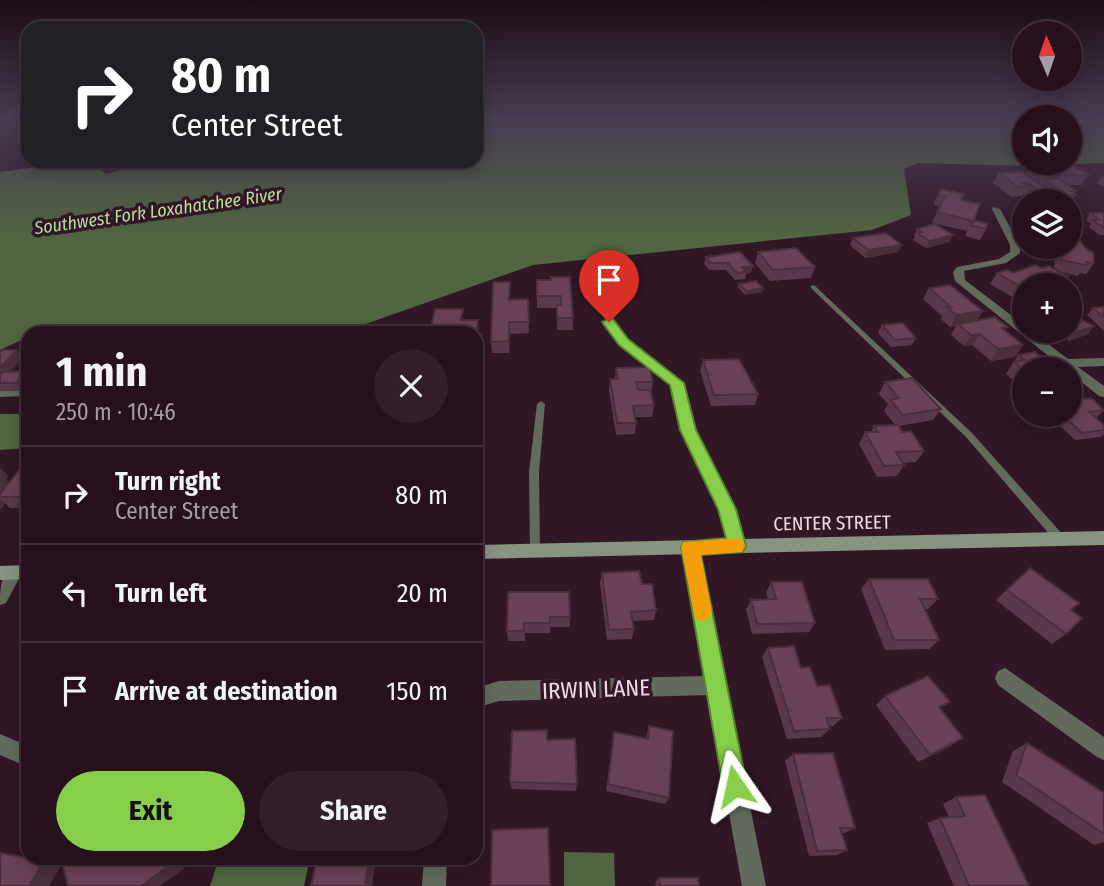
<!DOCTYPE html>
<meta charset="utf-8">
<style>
body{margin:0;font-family:"Fira Sans Condensed",sans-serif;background:#311e29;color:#f1f3f6;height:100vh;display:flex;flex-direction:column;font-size:26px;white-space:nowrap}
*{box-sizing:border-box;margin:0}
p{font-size:23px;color:#a39da3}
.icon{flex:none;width:38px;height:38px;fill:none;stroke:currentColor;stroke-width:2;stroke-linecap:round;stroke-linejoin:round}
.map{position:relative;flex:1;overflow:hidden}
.panel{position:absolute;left:21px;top:326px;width:462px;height:539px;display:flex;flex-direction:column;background:#25101c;border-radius:21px;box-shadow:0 4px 18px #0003,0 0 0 2px #42303b}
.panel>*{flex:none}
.hud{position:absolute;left:21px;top:21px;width:462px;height:147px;border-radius:21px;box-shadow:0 4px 18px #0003,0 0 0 2px #42303b;background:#202124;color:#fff;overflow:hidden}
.needle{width:46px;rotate:358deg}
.fabs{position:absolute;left:1012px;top:21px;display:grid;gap:14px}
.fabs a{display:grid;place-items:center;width:70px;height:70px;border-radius:50%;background:#25101c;box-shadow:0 4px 18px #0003,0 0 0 2px #42303b;font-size:35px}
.pin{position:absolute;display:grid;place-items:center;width:60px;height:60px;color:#fff;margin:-72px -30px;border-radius:50% 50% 50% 0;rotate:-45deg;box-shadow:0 0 7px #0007}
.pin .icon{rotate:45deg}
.me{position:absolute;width:77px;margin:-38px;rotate:349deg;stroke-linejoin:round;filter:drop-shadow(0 0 5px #0008)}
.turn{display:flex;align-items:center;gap:24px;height:147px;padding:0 35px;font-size:32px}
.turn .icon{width:91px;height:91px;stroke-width:2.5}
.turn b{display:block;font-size:49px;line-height:60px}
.round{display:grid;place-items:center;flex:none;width:74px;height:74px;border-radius:37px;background:#311e29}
.summary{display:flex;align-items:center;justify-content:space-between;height:119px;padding:0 35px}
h1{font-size:42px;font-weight:700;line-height:52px}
.action{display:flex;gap:14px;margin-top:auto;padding:14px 35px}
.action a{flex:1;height:80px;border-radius:42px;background:#87cf4a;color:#111;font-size:28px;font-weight:700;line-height:80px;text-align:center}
.action a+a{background:#311e29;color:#f1f3f6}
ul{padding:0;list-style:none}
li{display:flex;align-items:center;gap:21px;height:98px;padding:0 35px;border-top:2px solid #42303b}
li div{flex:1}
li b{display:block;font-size:26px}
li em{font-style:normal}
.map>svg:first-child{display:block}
.water{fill:#506640}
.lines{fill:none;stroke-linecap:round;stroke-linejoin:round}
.lane{fill:#626a5d;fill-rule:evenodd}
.street{fill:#626a5d;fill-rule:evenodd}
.secondary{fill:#889480;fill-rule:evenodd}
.wall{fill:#5a384b}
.shaded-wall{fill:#4a2e3d}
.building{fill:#694157;stroke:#4a2e3d;stroke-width:2}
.route{fill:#87cf4a;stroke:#588730;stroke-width:2}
.slow{fill:#f59e0b}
.labels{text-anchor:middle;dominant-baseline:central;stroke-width:7;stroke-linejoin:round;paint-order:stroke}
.far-water-label{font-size:18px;font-style:italic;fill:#b7dd9d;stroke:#311626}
.street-label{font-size:19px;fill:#eedae4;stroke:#311626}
.near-street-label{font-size:23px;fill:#eedae4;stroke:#311626}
</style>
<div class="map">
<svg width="1104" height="886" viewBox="0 0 1104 886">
<rect width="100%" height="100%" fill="#311626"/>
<path class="water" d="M476 117H1065H1024V163H1069V118H1104V163L1027 166 918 163 904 169 911 215 872 230 533 265 363 325 50 331 28 332V337L0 350V172L82 161H89L106 174 155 161H476Z
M0 414H28V448L0 450Z
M564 852 614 853 615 886H564Z
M219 858H310L304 886H210Z"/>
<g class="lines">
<path class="lane" d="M813 285 815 286 972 433 1064 536 1065 539 1064 542 1060 543 1056 542 966 437 811 288V286Z
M606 320H612L626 340 681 383 692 430 732 509 742 546 741 549 737 550 733 549 732 546 722 509 684 430 673 384 620 344 605 322Z
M541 401 545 404 539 472 540 551 539 554 535 555 531 554 530 551 529 472 537 404Z"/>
<path class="street" d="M993 207 1000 209 1020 245V253L1006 263 964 271 965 280 1024 325V331H1031L1068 359 1104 358V366L1078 367 1104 386V397L1099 396 1069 372V369L1061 366 955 281 953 272 957 267 999 259 1010 252V245L992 209Z
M28 388V396L0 397V389Z
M690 540 696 542 698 547 766 886H742L708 695 499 701 476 708V688L499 681 705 676 682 547 684 542Z
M14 566 20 568 22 573 6 603 0 605C0 590 0 572 14 566Z
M1005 668 1104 737V760L1097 757 998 685 995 678 998 671Z
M0 734 28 746V767L0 755Z
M424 858H447L446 886H422Z"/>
<path class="secondary" d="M1104 531V545L476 559V545Z
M28 565V579L0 580V566Z"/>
</g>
<path class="wall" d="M28 132V150H22L16 140Z
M1039 165 1088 175 1081 185H1069L1076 191 1074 194 1076 195 1069 205V201H1054L1052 200 1051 201H1033L1023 194 1022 196 1012 197 993 183 999 173 1026 175 1030 167H1038Z
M1104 174V187L1097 183Z
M941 189 961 200 974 220 986 229 980 240 965 236 967 231 932 223 940 206 933 205Z
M1090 213H1104V235H1099L1089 227 1091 224 1086 220Z
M917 229 949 242 926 248 913 240 915 237 914 236Z
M853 238 898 252 865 258 850 245Z
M1054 247H1069L1094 263 1086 274 1080 273 1078 276 1061 272 1066 280 1067 285H1024V296L1016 299 990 284 997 273H1013L1042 268 1054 269 1055 254 1052 250Z
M740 252 751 273 746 274 745 279 735 280 726 270H709L704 264 706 257Z
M758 252 815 267 811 278 770 281 755 263Z
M591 277 626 293 625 300H606L605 307H593L591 284Z
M537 280H551L573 318V330H557V308H537Z
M739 284 763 288 762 292 745 295 738 287Z
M929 288 977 320 1005 331 1023 345 1015 357 991 361 972 345 964 346 951 335 956 326 950 327 941 319 942 316 923 299Z
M528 299 529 333 510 334 509 353H492L491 342 510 300Z
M1104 307V331L1087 315 1093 308Z
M1069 313 1088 334 1069 341 1053 331H1069Z
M882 325 916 338 912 345 891 347 878 333Z
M0 350H17L23 358 10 372 23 391H0Z
M1035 352 1024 369V389L1006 374 1018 355Z
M703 360 758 394 755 405 711 406 700 371Z
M616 368 653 382 651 393 654 405 652 417H635L636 423 635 434 616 435 609 390 610 379H615Z
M885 382 941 409 933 420 898 426 902 432 924 451 916 462 903 463 904 465 897 476 877 477 859 444 865 432H871L874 426 895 425 884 411 888 404 879 394Z
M1104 410 1096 418 1104 430V434L1101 437 1075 440 1052 418 1054 415H1069Z
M0 468 8 476 6 479 9 482 28 469V516L19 508H10L5 503 0 509Z
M1030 568 1071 610 1066 634 1052 644 996 600Z
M602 573 642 584 656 610 654 620 633 621 634 629 632 639 607 640 600 583Z
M869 579 938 599 928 609H925L939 640 929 649 885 650 861 589Z
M771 582 815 623 809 632 752 634 746 610 751 600 768 599 766 593Z
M508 592 570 617V627H550V633H525V641H508L507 631Z
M768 648 801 668 842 718 833 726H829L830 729 821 737 787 739 762 657Z
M885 696 940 709 951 746 918 762 876 705Z
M649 726 669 798 665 804 606 791 614 732 646 739Z
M1027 743 1104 834V842L1094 845 1002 782 1013 751Z
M793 754 855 828 845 833H842L847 850 837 855 809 856 785 761Z
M510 782 577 784 576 791 512 789Z
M956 797 1029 886H954L927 823 940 818 949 817 943 804Z
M659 878 699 886H656L655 882Z"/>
<path class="shaded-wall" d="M0 117H10L0 123Z
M953 235 949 242 926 248 930 241Z
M902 245 898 252 865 258 868 250Z
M753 266 751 273 746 274V272L742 267Z
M1046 279 1042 285H1030Z
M763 288 762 292 745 295 746 291Z
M1024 288V296L1016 299Z
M983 311 976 323 958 324 956 326 950 327 956 315Z
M478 320 479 331 477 353 476 337Z
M1094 326 1088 334 1069 341 1075 333Z
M980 334 972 345 964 346 971 335Z
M1023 345 1015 357 991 361 998 349Z
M17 350 23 358 0 382V368Z
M27 371 28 373V385L23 391 16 383Z
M0 468 8 476 6 479 15 488 0 497Z
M0 499 5 503 1 509 0 508Z
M963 738 951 746 918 762 930 755Z
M179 858H198L160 886H141Z
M369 858H376L372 886H365Z
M45 859 62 864 49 886H29Z"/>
<path class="building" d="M28 132V140H16Z
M1039 165H1073L1088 175 1043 176 1030 167H1042Z
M1022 172 1056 194H1044L1028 183H1023L1028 186 1018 187 999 173Z
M1059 178 1076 191H1070L1076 195H1065L1043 179Z
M941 189 964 194 961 200 980 204 974 220 988 224 986 229 971 225 973 221 937 212 945 196 938 195Z
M1090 213H1104V228L1093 220H1100Z
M935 224 953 235 930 241 917 233 922 232 917 229Z
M886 233 902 245 868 250 853 238Z
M1069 240 1080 241 1087 250 1093 252 1094 263 1086 262V265L1061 260 1062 247H1069Z
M796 248 815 267 773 270 758 252Z
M740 252 753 266 742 267 746 272 737 273 728 263H710L706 257Z
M1035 265 1042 268 1049 266 1068 276 1063 278 1070 282 1059 285 1046 279 1030 285H1024L1023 288 997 273 1007 270 1013 273Z
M551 277H570L573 318H557V305H561V296H537V280H551Z
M591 277H623L626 293H605L606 299H594Z
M756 281 763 288 746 291 739 284Z
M493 282H510L509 300 528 299 529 322H509V341L491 342Z
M950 285 983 311 956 315 947 307H951L929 288Z
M1104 307V317L1093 308Z
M435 309H463L461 320H478L476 337V332H430Z
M1069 313 1094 326 1075 333 1069 330Z
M995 317 1008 327 1002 328 1023 345 998 349 980 334 971 335 958 324Z
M903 323 916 338 895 340 882 325Z
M0 350H17L0 368Z
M1035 352 1056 369H1024V370L1014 362 1025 360 1018 355Z
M739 359 758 394 714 395 703 360Z
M649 367 653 382H636L638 390H650L654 405 633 406 636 423H617L610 379H618L616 368Z
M27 371 16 383H0V375L3 372Z
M912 378 941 409 903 415 890 400 899 398 885 382Z
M1091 398 1104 410 1089 412 1104 425V430L1082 433 1063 415H1069V401Z
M898 425 902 432 911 431 924 451 896 452 904 465 884 466 865 432H878L874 426Z
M20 469H28V506H17L24 497H0V494Z
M1030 568 1079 603 1071 610 1082 618 1066 634 1007 590Z
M639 571 642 584H652L656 610 631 612 634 629 609 630 602 573Z
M869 579H928L938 599H920L939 640H894Z
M771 582H802L815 623 757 624 751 600 776 599Z
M508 592H569L570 617H550V623H524V631H507Z
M28 624V633L21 631Z
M794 646 801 668 810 667 817 686 830 685 842 718H826L830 729 794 731 768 648Z
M28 658V667L22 665Z
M928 676 950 702 939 707 963 738 930 755 885 696Z
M649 726 673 731 669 798 608 784 614 732 648 739Z
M547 730V740L575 739 577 784 510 782 512 731Z
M1027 743 1104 793V834L1016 775Z
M833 753 855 828H840L847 850 817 851 793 754Z
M985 795 1029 886H969L940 818 965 816 956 797Z
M548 828 550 886H491L492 830Z
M0 853 28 858 45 859 29 886H0Z
M68 858H179L141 886H68L62 862Z
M317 858H369L365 886H311Z
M659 878H698L699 886H660Z"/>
<linearGradient id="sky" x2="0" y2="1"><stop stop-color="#1b0c15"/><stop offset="0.49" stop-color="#483c52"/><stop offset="1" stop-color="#483c52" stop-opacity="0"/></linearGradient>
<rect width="1104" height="241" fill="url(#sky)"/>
<path class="route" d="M609 318 613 319 628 339 684 383 696 430 736 509 746 546 743 552 701 555 747 786 744 794 735 798 727 794 723 786 681 547 683 542 726 538 718 509 680 430 670 385 619 345 602 322Z"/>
<path class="slow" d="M736 538 742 540 745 546 742 552 701 555 712 612 709 618 702 621 695 618 681 547 683 542Z"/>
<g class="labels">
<g class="far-water-label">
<text transform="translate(158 211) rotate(-8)">Southwest Fork Loxahatchee River</text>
</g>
<g class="street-label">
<text transform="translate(832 523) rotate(-1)">CENTER STREET</text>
</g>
<g class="near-street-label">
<text transform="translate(596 689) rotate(-2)">IRWIN LANE</text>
</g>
</g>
</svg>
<div class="fabs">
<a><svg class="needle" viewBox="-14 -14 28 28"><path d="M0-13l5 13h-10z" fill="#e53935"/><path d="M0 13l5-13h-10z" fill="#a39da3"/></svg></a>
<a><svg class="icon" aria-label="sound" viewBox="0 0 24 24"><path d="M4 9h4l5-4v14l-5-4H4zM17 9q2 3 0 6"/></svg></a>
<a><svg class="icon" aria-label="layers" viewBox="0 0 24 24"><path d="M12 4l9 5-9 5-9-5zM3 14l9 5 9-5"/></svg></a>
<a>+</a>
<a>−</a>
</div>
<div class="pin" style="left:609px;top:322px;background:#d93025"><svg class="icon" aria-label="arrive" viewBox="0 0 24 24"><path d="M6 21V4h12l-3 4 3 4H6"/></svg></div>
<svg class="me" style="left:735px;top:786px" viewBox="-20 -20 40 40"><path d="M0-17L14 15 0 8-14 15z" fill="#87cf4a" stroke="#fff" stroke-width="4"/></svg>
<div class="hud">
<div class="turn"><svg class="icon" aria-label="right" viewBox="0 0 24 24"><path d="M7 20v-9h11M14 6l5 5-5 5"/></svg><div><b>80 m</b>Center Street</div></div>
</div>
<section class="panel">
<div class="summary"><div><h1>1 min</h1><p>250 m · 10:46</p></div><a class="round"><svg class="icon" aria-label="close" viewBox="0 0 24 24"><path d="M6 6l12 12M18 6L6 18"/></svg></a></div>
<ul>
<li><svg class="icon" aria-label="right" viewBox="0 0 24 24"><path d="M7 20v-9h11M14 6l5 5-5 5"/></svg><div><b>Turn right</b><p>Center Street</p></div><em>80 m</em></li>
<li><svg class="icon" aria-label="left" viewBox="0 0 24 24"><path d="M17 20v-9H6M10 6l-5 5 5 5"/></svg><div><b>Turn left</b></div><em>20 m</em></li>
<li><svg class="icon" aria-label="arrive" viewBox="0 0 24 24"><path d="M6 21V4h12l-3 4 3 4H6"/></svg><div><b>Arrive at destination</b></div><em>150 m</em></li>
</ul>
<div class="action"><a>Exit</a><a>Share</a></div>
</section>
</div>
